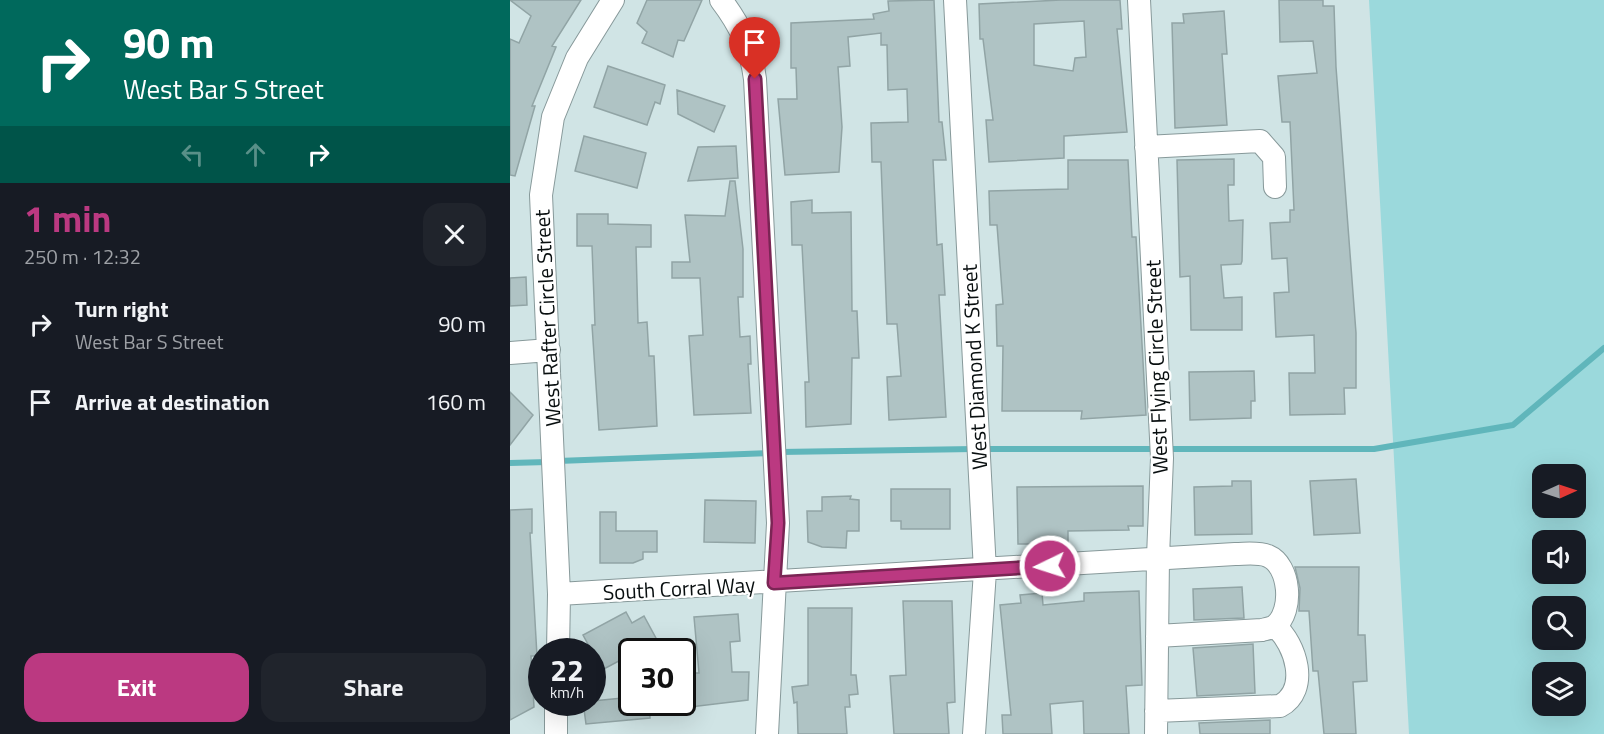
<!DOCTYPE html>
<meta charset="utf-8">
<style>
body{margin:0;font-family:"Titillium Web",sans-serif;background:#20242c;color:#f1f3f6;height:100vh;display:flex;flex-direction:column;font-size:22px;white-space:nowrap}
*{box-sizing:border-box;margin:0}
p{font-size:20px;color:#9ea1a6}
.icon{flex:none;width:33px;height:33px;fill:none;stroke:currentColor;stroke-width:2;stroke-linecap:round;stroke-linejoin:round}
.map{position:relative;flex:1;overflow:hidden}
.panel{display:flex;flex-direction:column;background:#171b24;width:510px}
.panel>*{flex:none}
.hud{background:#00695c;color:#fff;overflow:hidden}
.needle{width:39px;rotate:87deg}
.buttons{position:absolute;left:1022px;top:464px;display:grid;gap:12px}
.buttons a{display:grid;place-items:center;width:54px;height:54px;border-radius:12px;background:#171b24;box-shadow:0 6px 24px #0002;font-size:30px}
.speed{position:absolute;left:18px;top:638px;display:flex;gap:12px;font-size:30px;font-weight:700;text-align:center}
.speed>*{display:grid;place-content:center;width:78px;height:78px;border-radius:50%;background:#171b24;box-shadow:0 6px 24px #0002;line-height:1}
.speed small{font-size:15px;font-weight:400}
.speed .limit{border:3px solid #111;border-radius:9px;background:#fff;color:#111}
.pin{position:absolute;display:grid;place-items:center;width:51px;height:51px;color:#fff;margin:-62px -26px;border-radius:50% 50% 50% 0;rotate:-45deg;box-shadow:0 0 6px #0007}
.pin .icon{rotate:45deg}
.me{position:absolute;width:66px;margin:-33px;rotate:266deg;stroke-linejoin:round;filter:drop-shadow(0 0 4px #0008)}
.turn{display:flex;align-items:center;gap:21px;height:126px;padding:0 24px;font-size:27px}
.turn .icon{width:78px;height:78px;stroke-width:2.5}
.turn b{display:block;font-size:42px;line-height:51px}
.lanes{display:flex;align-items:center;height:57px;padding:0 24px;background:#0003;justify-content:center;gap:30px;direction:ltr}
.lanes .off{opacity:.35}
.round{display:grid;place-items:center;flex:none;width:63px;height:63px;border-radius:18px;background:#20242c}
.overview{display:flex;align-items:center;justify-content:space-between;height:102px;padding:0 24px}
h1{font-size:36px;font-weight:700;line-height:45px;color:#bb3981}
.primary-button{display:flex;gap:12px;margin-top:auto;padding:12px 24px}
.primary-button a{flex:1;height:69px;border-radius:18px;background:#bb3981;color:#fff;font-size:24px;font-weight:700;line-height:69px;text-align:center}
.primary-button a+a{background:#20242c;color:#f1f3f6}
ul{padding:0;list-style:none}
li{display:flex;align-items:center;gap:18px;height:78px;padding:0 24px}
li div{flex:1}
li b{display:block;font-size:22px}
li em{font-style:normal}
main{display:flex;flex:1;min-height:0}
.map>svg:first-child{display:block}
.green{fill:#9bd9dc;fill-rule:evenodd}
.lines{fill:none;stroke-linecap:round;stroke-linejoin:round}
.stream{stroke:#60b6bb;stroke-width:6}
.building{fill:#afc3c4;stroke:#91a4a5;stroke-width:1.5;fill-rule:evenodd}
.minor-casing{stroke:#87999a;stroke-width:24}
.minor{stroke:#fff;stroke-width:22}
.route-casing{stroke:#7a2554;stroke-width:15}
.route{stroke:#bb3981;stroke-width:10}
.labels{text-anchor:middle;dominant-baseline:central;stroke-width:4.5;stroke-linejoin:round;paint-order:stroke}
.street-label{font-size:21px;fill:#080e0f;stroke:#fff}
</style>
<main>
<section class="panel">
<div class="hud">
<div class="turn"><svg class="icon" aria-label="right" viewBox="0 0 24 24"><path d="M7 20v-9h11M14 6l5 5-5 5"/></svg><div><b>90 m</b>West Bar S Street</div></div>
<div class="lanes"><svg class="icon off" aria-label="left" viewBox="0 0 24 24"><path d="M17 20v-9H6M10 6l-5 5 5 5"/></svg><svg class="icon off" aria-label="ahead" viewBox="0 0 24 24"><path d="M12 20V5M6 11l6-6 6 6"/></svg><svg class="icon" aria-label="right" viewBox="0 0 24 24"><path d="M7 20v-9h11M14 6l5 5-5 5"/></svg></div>
</div>
<div class="overview"><div><h1>1 min</h1><p>250 m · 12:32</p></div><a class="round"><svg class="icon" aria-label="close" viewBox="0 0 24 24"><path d="M6 6l12 12M18 6L6 18"/></svg></a></div>
<ul>
<li><svg class="icon" aria-label="right" viewBox="0 0 24 24"><path d="M7 20v-9h11M14 6l5 5-5 5"/></svg><div><b>Turn right</b><p>West Bar S Street</p></div><em>90 m</em></li>
<li><svg class="icon" aria-label="arrive" viewBox="0 0 24 24"><path d="M6 21V4h12l-3 4 3 4H6"/></svg><div><b>Arrive at destination</b></div><em>160 m</em></li>
</ul>
<div class="primary-button"><a>Exit</a><a>Share</a></div>
</section>
<div class="map">
<svg width="1094" height="734" viewBox="0 0 1094 734">
<rect width="100%" height="100%" fill="#d0e4e5"/>
<path class="green" d="M859 0H1094V734H899ZM1032 474H1065V507H1032ZM1032 540H1065V573H1032ZM1032 606H1065V639H1032ZM1032 672H1065V705H1032Z"/>
<g class="lines">
<path class="stream" d="M474 449H647
M657 449H864L1003 425 1094 348
M270 452 464 449
M48 461 260 453
M0 463 38 462"/>
</g>
<path class="building" d="M0 0H71L42 46 46 47 22 106H25L5 176 0 175V39L9 43 21 16Z
M137 0H192L174 41 168 40 163 57 132 43 137 32 127 23Z
M424 0 429 122H432L436 160H423L427 245 432 244 435 295H429L436 417 379 420 377 377 391 376 387 324H377L371 162H362L361 123 398 122 397 89 378 90 377 45H371V33L338 37 340 66 328 67 332 127 329 172 275 175 268 99H287L286 68H281V23L364 19 363 14 379 11 378 1Z
M551 0H610L612 29H607L617 132 554 136V158L479 162 476 120H483L473 39H470L469 4ZM574 21 576 57 565 58 563 71 524 65V24Z
M769 0H813V6H824L826 67 846 333V388H834L835 414 780 415 779 373H805L804 335 766 337 764 293 779 292 777 258 762 259 760 223 780 222V210H784L780 122H772L768 76 807 73 803 41 770 42Z
M714 11 717 54H712L717 125 665 128 662 23H674L673 14Z
M98 66 155 85 150 104 145 102 137 125 84 107Z
M167 90 215 106 204 132 168 114Z
M74 136 136 153 127 188 65 171Z
M226 146 228 178 178 181 188 147Z
M724 159V185H718L719 221 733 220 732 261 731 264 711 265 714 298 732 297V330H681L680 276 670 277 667 160Z
M558 160H618L622 237H626L636 415 571 419 572 411H492L493 346H487L486 305 493 304 487 225H480L479 191 558 189Z
M220 181H225L233 249V297H228L230 337 240 336 241 364H238L241 413 184 415 179 336 193 335 190 278H162V262H180L175 215 215 216Z
M302 200V213L341 212 342 311H347L349 358H342L341 424 296 427 295 382H299L292 245H282L281 202Z
M67 214H98V224L141 225V247H126L128 323 137 322 139 356H144L147 426 89 430 82 325H85L82 246H67Z
M16 277 17 305 0 306V278Z
M744 371 745 401H741V418L680 420 679 372Z
M0 392 23 415 0 445Z
M846 479 850 533 804 535 800 481Z
M722 481H741L742 534 685 535 684 487 722 486Z
M633 486V526H618L619 530 558 531V544H508L507 487Z
M381 489H440V529H391V521H381Z
M341 496 340 499 349 500V531H337L336 548 312 547 298 542 297 511H312V497Z
M195 500 246 501 245 543 194 542Z
M22 509V533H20L27 656H21L24 707 0 720V510Z
M90 512H106V531H147V552H133V559L123 563H90Z
M785 567H849L848 635H855L857 681 843 682 846 734H814L808 671H803L799 611H789L790 588Z
M732 587 734 618 684 620 683 589Z
M629 591 632 685 616 686 619 734H574L573 701 540 704 542 734H493L492 715H501L490 605 511 603 510 595 532 593 533 605 574 601V593Z
M393 601H442L445 702 437 703 439 734H384L380 676 396 675Z
M298 608H342L341 675H346L348 694 339 695 340 707H335L337 734H288L287 702 284 703 282 687 298 685Z
M116 612 122 623 134 616 147 640 127 651H122V654L92 670 73 635Z
M228 614 230 641 220 642 222 672H239L238 700 172 708V673H189L184 617Z
M743 644 745 693 687 696 683 648Z
M122 697V702H139L140 718 76 724 73 702Z
M760 720V734H690L689 723Z"/>
<g class="lines">
<g class="minor-casing">
<path id="minor" d="M211 0C230 25 241 48 245 79L268 523 257 734
M445 0 475 571 464 734
M629 0 652 458 648 557 646 734
M636 147 750 141 764 157 765 187
M0 353 39 350
M49 594 725 554C736 554 748 552 758 556 780 565 784 611 765 626 762 628 756 629 752 630L647 636
M48 651 49 594 31 195 43 117 67 58 103 0
M46 702V734
M646 711 770 706C800 690 786 644 765 626"/>
</g>
<use href="#minor" class="minor"/>
</g>
<g class="lines">
<g class="route-casing">
<path id="route" d="M245 79 268 523 264 583 540 566"/>
</g>
<use href="#route" class="route"/>
</g>
<g class="labels">
<g class="street-label">
<text transform="translate(37 318) rotate(-93)">West Rafter Circle Street</text>
<text transform="translate(464 367) rotate(-93)">West Diamond K Street</text>
<text transform="translate(646 367) rotate(-92)">West Flying Circle Street</text>
<text transform="translate(169 588) rotate(-3)">South Corral Way</text>
</g>
</g>
</svg>
<div class="buttons">
<a><svg class="needle" viewBox="-14 -14 28 28"><path d="M0-13l5 13h-10z" fill="#e53935"/><path d="M0 13l5-13h-10z" fill="#9ea1a6"/></svg></a>
<a><svg class="icon" aria-label="sound" viewBox="0 0 24 24"><path d="M4 9h4l5-4v14l-5-4H4zM17 9q2 3 0 6"/></svg></a>
<a><svg class="icon" aria-label="search" viewBox="0 0 24 24"><circle cx="10" cy="10" r="6"/><path d="M15 15l6 6"/></svg></a>
<a><svg class="icon" aria-label="layers" viewBox="0 0 24 24"><path d="M12 4l9 5-9 5-9-5zM3 14l9 5 9-5"/></svg></a>
</div>
<div class="speed"><div>22<small>km/h</small></div><div class="limit">30</div></div>
<div class="pin" style="left:245px;top:79px;background:#d93025"><svg class="icon" aria-label="arrive" viewBox="0 0 24 24"><path d="M6 21V4h12l-3 4 3 4H6"/></svg></div>
<svg class="me" style="left:540px;top:566px" viewBox="-20 -20 40 40"><circle r="17" fill="#bb3981" stroke="#fff" stroke-width="3"/><path d="M0-11L8 9 0 5-8 9z" fill="#fff"/></svg>
</div>
</main>
